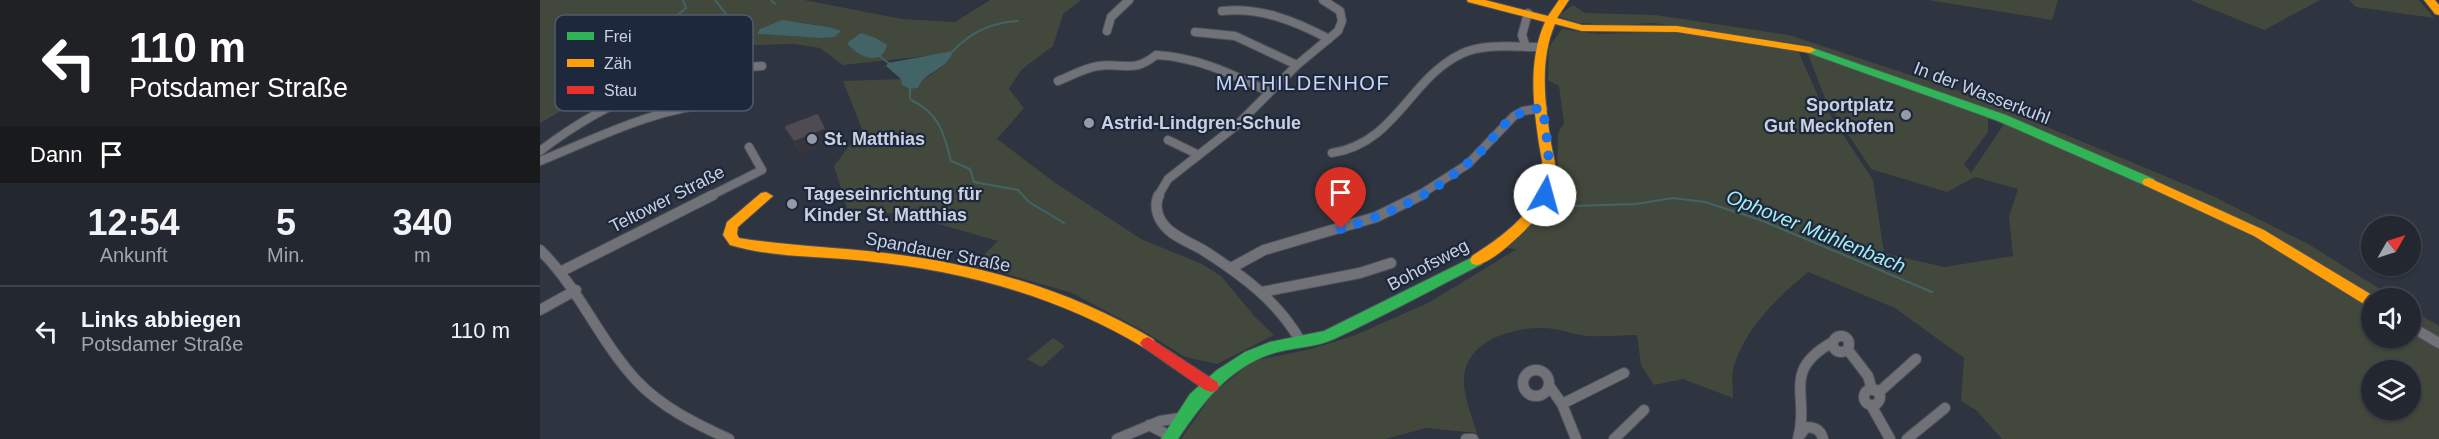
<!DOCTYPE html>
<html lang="de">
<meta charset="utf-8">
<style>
body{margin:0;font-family:Arial,sans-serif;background:#2a2f38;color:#f1f3f6;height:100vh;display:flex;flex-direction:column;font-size:22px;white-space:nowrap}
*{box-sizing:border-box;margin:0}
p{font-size:20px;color:#a2a5ab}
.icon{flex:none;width:33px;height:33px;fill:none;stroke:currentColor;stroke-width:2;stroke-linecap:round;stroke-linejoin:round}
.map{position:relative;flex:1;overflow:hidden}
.sheet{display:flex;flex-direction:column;background:#222730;width:540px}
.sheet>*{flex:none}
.banner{background:#202124;color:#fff;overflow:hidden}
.needle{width:39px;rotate:51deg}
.controls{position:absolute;left:1821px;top:216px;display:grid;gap:12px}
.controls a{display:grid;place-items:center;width:60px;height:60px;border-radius:50%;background:#222730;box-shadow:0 2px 4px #0004,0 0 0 2px #3f444c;font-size:30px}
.pin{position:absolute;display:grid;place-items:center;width:51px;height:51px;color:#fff;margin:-62px -26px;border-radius:50% 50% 50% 0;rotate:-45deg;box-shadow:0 0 6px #0007}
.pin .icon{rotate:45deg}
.me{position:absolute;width:66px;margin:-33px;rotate:7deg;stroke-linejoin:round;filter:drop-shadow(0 0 4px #0008)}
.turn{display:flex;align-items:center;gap:21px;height:126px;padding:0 30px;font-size:27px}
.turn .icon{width:78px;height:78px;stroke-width:2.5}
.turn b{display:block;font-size:42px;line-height:51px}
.then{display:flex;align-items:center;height:57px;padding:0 30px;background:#0003;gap:12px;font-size:22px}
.eta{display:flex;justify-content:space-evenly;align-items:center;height:102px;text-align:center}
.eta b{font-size:36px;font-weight:800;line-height:42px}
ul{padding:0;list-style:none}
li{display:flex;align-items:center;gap:18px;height:90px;padding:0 30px;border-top:2px solid #3f444c}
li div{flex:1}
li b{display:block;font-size:22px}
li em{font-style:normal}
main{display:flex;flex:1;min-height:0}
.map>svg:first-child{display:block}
.green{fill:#43483c;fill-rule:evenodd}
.water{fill:#426467}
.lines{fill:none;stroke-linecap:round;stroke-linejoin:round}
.stream{stroke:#426467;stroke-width:2}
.street-far1-casing{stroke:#4c515b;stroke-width:10}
.street-casing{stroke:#4c515b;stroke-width:12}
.fast-casing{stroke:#4c515b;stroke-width:2}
.slow-casing{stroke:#4c515b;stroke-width:2}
.jam-casing{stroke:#4c515b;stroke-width:2}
.street-far1{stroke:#707278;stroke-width:8}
.street{stroke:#707278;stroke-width:10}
.fast{fill:#30b455;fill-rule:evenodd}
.slow{fill:#ff9f0a;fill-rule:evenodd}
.jam{fill:#e5322d;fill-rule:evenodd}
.wall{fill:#434047}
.shaded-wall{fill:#37343a}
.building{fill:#4e4b53;stroke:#37343a;stroke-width:1.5}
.route{stroke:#1a73e8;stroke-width:10;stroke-dasharray:0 18}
.poi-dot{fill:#939aa8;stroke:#1d283d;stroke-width:2}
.labels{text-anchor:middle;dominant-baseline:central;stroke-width:4.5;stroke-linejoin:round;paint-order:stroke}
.street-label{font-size:18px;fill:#cad1e0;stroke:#1d283d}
.poi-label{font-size:18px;font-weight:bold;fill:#cad1e0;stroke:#1d283d;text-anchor:start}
.neighbourhood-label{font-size:20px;letter-spacing:1.5px;fill:#c7d6f3;stroke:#1d283d}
.water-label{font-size:20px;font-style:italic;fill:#a3ecef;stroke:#1d283d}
.key{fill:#1d283d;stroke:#515b6e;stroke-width:1.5}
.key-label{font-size:16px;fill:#cad1e0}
</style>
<main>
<section class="sheet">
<div class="banner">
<div class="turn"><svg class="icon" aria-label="left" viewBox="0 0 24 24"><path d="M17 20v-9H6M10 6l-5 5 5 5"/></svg><div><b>110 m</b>Potsdamer Straße</div></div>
<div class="then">Dann<svg class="icon" aria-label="arrive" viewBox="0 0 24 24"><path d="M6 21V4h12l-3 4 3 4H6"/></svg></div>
</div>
<div class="eta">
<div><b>12:54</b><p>Ankunft</p></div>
<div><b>5</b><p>Min.</p></div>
<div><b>340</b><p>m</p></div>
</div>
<ul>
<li><svg class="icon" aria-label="left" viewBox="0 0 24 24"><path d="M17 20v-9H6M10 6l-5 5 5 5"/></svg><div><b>Links abbiegen</b><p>Potsdamer Straße</p></div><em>110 m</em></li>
</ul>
</section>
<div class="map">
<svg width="1899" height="439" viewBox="0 0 1899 439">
<rect width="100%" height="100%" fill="#2e3440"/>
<path class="green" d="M0 0H264L362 19 415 22 450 0H541L523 14 513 46 481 70 469 89 484 108 457 139 514 182 601 239 662 264 681 276 715 317 734 335 677 364 645 357 602 330 532 293 453 270 430 268 458 241 367 215 307 208 294 166 322 129 303 81 361 79 371 89 378 88 380 82 402 67 394 55 303 65 280 48 254 44 133 47 0 123ZM258 22 289 27 281 38 217 34Z
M1388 0H1518L1512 20Z
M1650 0H1780L1724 30Z
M1809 0H1879L1894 18 1816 7Z
M1033 5 1045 13 1116 15 1249 35 1428 94 1673 196 1770 245 1854 298H1832L1742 241 1670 205 1565 158 1265 45 1114 23 1076 25 1039 23 1018 16Z
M1022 29 1059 34 1142 32 1257 49 1279 98 1333 180 1344 253 1404 267 1473 256 1469 216 1478 189 1435 177 1407 192 1331 169 1286 101 1268 54 1271 53 1448 116V132L1424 164 1431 173 1466 121 1683 218 1831 305 1832 338H1870L1871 330 1899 346V439H1462L1436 410 1421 401 1424 358 1355 308 1268 272C1238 297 1206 327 1194 366 1191 375 1193 388 1193 398L1143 379 1114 385 1101 365 1097 335C1079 335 1059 338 1041 335 1032 334 1023 330 1014 329 979 324 921 339 924 384 925 400 932 417 937 433L886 428 845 439H641L672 395 712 361 771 349 813 336 888 303 977 249 966 248 1017 180 1018 133 1024 123 1019 86 1008 80 1009 47ZM1832 370H1870V410H1832Z
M1870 309 1899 326V340L1871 323Z
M513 338 525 346 502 367 487 359Z"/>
<path class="water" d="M242 20 289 27 301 31 294 37 281 38 217 34 220 29Z
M321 33 336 38 347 45C342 68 316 56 307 43Z
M413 51C408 70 383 72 378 88L371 89 362 85 361 79 346 66 348 63Z"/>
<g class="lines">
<path class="stream" d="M175 0 189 18 212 28
M231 0 235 4
M126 25 146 8 143 0
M413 51C431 32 452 22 478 21
M43 54 60 52 106 35
M338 55 350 64
M370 87V98
M371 100C399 113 404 133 411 161L430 169 434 182 478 190 489 202 524 223
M1005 207 1096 204 1133 198 1165 202 1223 221 1392 292"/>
<g class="street-far1-casing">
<path id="street-far1" d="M682 11C721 7 755 21 789 39
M567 31 571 17 589 0
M655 32 695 36 757 65
M986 47 982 35 988 13
M518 81C531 76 544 68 558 66 583 62 593 74 616 55 658 57 693 75 730 92
M628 140 659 155
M0 151C67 100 138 70 222 66
M792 153C856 143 869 79 921 54 944 43 974 47 999 47
M0 161C59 137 117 107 181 103
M170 196 222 170 209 147
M618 196 628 179 697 125 757 65 798 31 802 21 800 11 783 0
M878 196 928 164 974 116 983 111 1003 108"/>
</g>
<g class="street-casing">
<path id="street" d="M619 195C614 204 617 217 624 225 632 236 651 243 663 250 702 275 738 301 761 342
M0 250C39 288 59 340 96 380 121 407 156 424 189 439
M691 268 724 250 836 217 881 195
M22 271 173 195
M722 292 820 273 851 263
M0 310 36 290
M1870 326 1899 343
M1293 344a8 8 0 1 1 16 0a8 8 0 1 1-16 0Z
M1308 350 1328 376 1332 390
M983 383a13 13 0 1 1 26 0a13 13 0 1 1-26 0Z
M1010 387 1022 404 1036 439
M1324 397a8 8 0 1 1 16 0a8 8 0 1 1-16 0Z
M1338 393 1376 359
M1022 404 1084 373
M1331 405 1350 439
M609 425 630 436
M1261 434 1266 427C1275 427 1281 430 1283 439
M577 439 620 421 640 418
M926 439H933
M1074 439 1104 410
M1258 439C1270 394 1241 372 1291 343
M1367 439 1405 408"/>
</g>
<g class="fast-casing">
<path id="fast" d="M1270 47 1466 115 1614 179 1616 182 1614 185H1604L1458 121 1266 52 1264 50Z
M937 255 942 256 944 260 942 264C893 289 844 316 794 339 775 348 752 347 731 354 689 368 662 403 638 439H621L650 394 677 370 705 352 730 342 784 331Z"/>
</g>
<g class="slow-casing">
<path id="slow" d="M927 0H945L1008 16 1019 0H1029L1017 18 1042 25 1137 26 1270 47 1276 50 1270 53 1137 32 1042 31 1015 24C999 61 1005 104 1011 143 1013 155 1017 167 1016 179 1013 201 994 222 979 236 967 247 952 261 937 265L932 264 930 260 932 256C959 238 990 218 1001 185 1006 172 1001 157 999 144 993 104 988 60 1005 22L928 2Z
M1884 0H1895L1899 5V15L1895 14Z
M1609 178 1724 230 1837 298H1832V307L1827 306 1714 236 1604 185 1602 182 1604 179Z
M226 192 233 196 198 227 197 234 199 238C248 246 297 247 345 253 440 264 531 290 613 339L616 343 613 347 608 349 603 347C518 296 424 271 326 261 282 256 233 258 190 245L183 235 187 222 221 193Z"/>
</g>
<g class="jam-casing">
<path id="jam" d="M608 337 677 382 679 386 677 390 671 392 665 390 603 347 600 343 603 339Z"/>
</g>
<use href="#street-far1" class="street-far1"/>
<use href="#street" class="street"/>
<use href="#fast" class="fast"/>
<use href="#slow" class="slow"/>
<use href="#jam" class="jam"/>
</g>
<path class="wall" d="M244 128 293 141 261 154Z"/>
<path class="shaded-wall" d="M278 113 293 141 261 154 254 142Z"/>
<path class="building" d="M278 113 286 129 254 142 244 128 246 125Z"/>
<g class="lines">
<path class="route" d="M801 229C836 218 872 204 902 183 917 172 932 161 945 147 965 125 970 111 1003 108 1006 136 1013 168 1005 195"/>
</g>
<g class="poi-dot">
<circle cx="1366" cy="115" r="6"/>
<circle cx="549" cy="123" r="6"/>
<circle cx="272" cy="139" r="6"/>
<circle cx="252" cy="204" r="6"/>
</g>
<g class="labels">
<g class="street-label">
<text transform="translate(1442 93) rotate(21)">In der Wasserkuhl</text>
<text transform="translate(127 199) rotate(-27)">Teltower Straße</text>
<text transform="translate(398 252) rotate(11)">Spandauer Straße</text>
<text transform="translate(888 265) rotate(-28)">Bohofsweg</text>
</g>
<g class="poi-label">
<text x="1354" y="105" text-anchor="end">Sportplatz<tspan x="1354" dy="21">Gut Meckhofen</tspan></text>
<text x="561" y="123">Astrid-Lindgren-Schule</text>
<text x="284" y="139">St. Matthias</text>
<text x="264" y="194">Tageseinrichtung für<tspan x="264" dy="21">Kinder St. Matthias</tspan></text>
</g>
<g class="neighbourhood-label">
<text x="763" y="83">MATHILDENHOF</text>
</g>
<g class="water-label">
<text transform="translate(1276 231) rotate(22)">Ophover Mühlenbach</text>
</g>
</g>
<rect x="15" y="15" width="198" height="96" rx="9" class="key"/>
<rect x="27" y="32" width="27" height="8" fill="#30b455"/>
<rect x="27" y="59" width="27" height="8" fill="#ff9f0a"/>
<rect x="27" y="86" width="27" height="8" fill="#e5322d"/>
<g class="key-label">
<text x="64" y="42">Frei</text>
<text x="64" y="69">Zäh</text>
<text x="64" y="96">Stau</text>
</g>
</svg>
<div class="controls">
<a><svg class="needle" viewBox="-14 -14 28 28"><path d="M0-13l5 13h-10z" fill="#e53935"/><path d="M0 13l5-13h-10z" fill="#a2a5ab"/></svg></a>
<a><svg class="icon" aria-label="sound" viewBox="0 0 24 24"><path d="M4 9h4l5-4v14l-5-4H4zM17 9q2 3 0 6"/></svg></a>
<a><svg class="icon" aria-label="layers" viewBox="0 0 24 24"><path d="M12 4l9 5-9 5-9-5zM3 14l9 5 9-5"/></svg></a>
</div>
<div class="pin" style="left:801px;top:229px;background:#d93025"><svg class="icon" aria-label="arrive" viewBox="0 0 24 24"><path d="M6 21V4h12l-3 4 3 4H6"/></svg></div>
<svg class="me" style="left:1005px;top:195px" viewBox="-20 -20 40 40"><circle r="19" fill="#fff"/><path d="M0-13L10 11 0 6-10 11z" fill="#1a73e8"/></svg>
</div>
</main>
